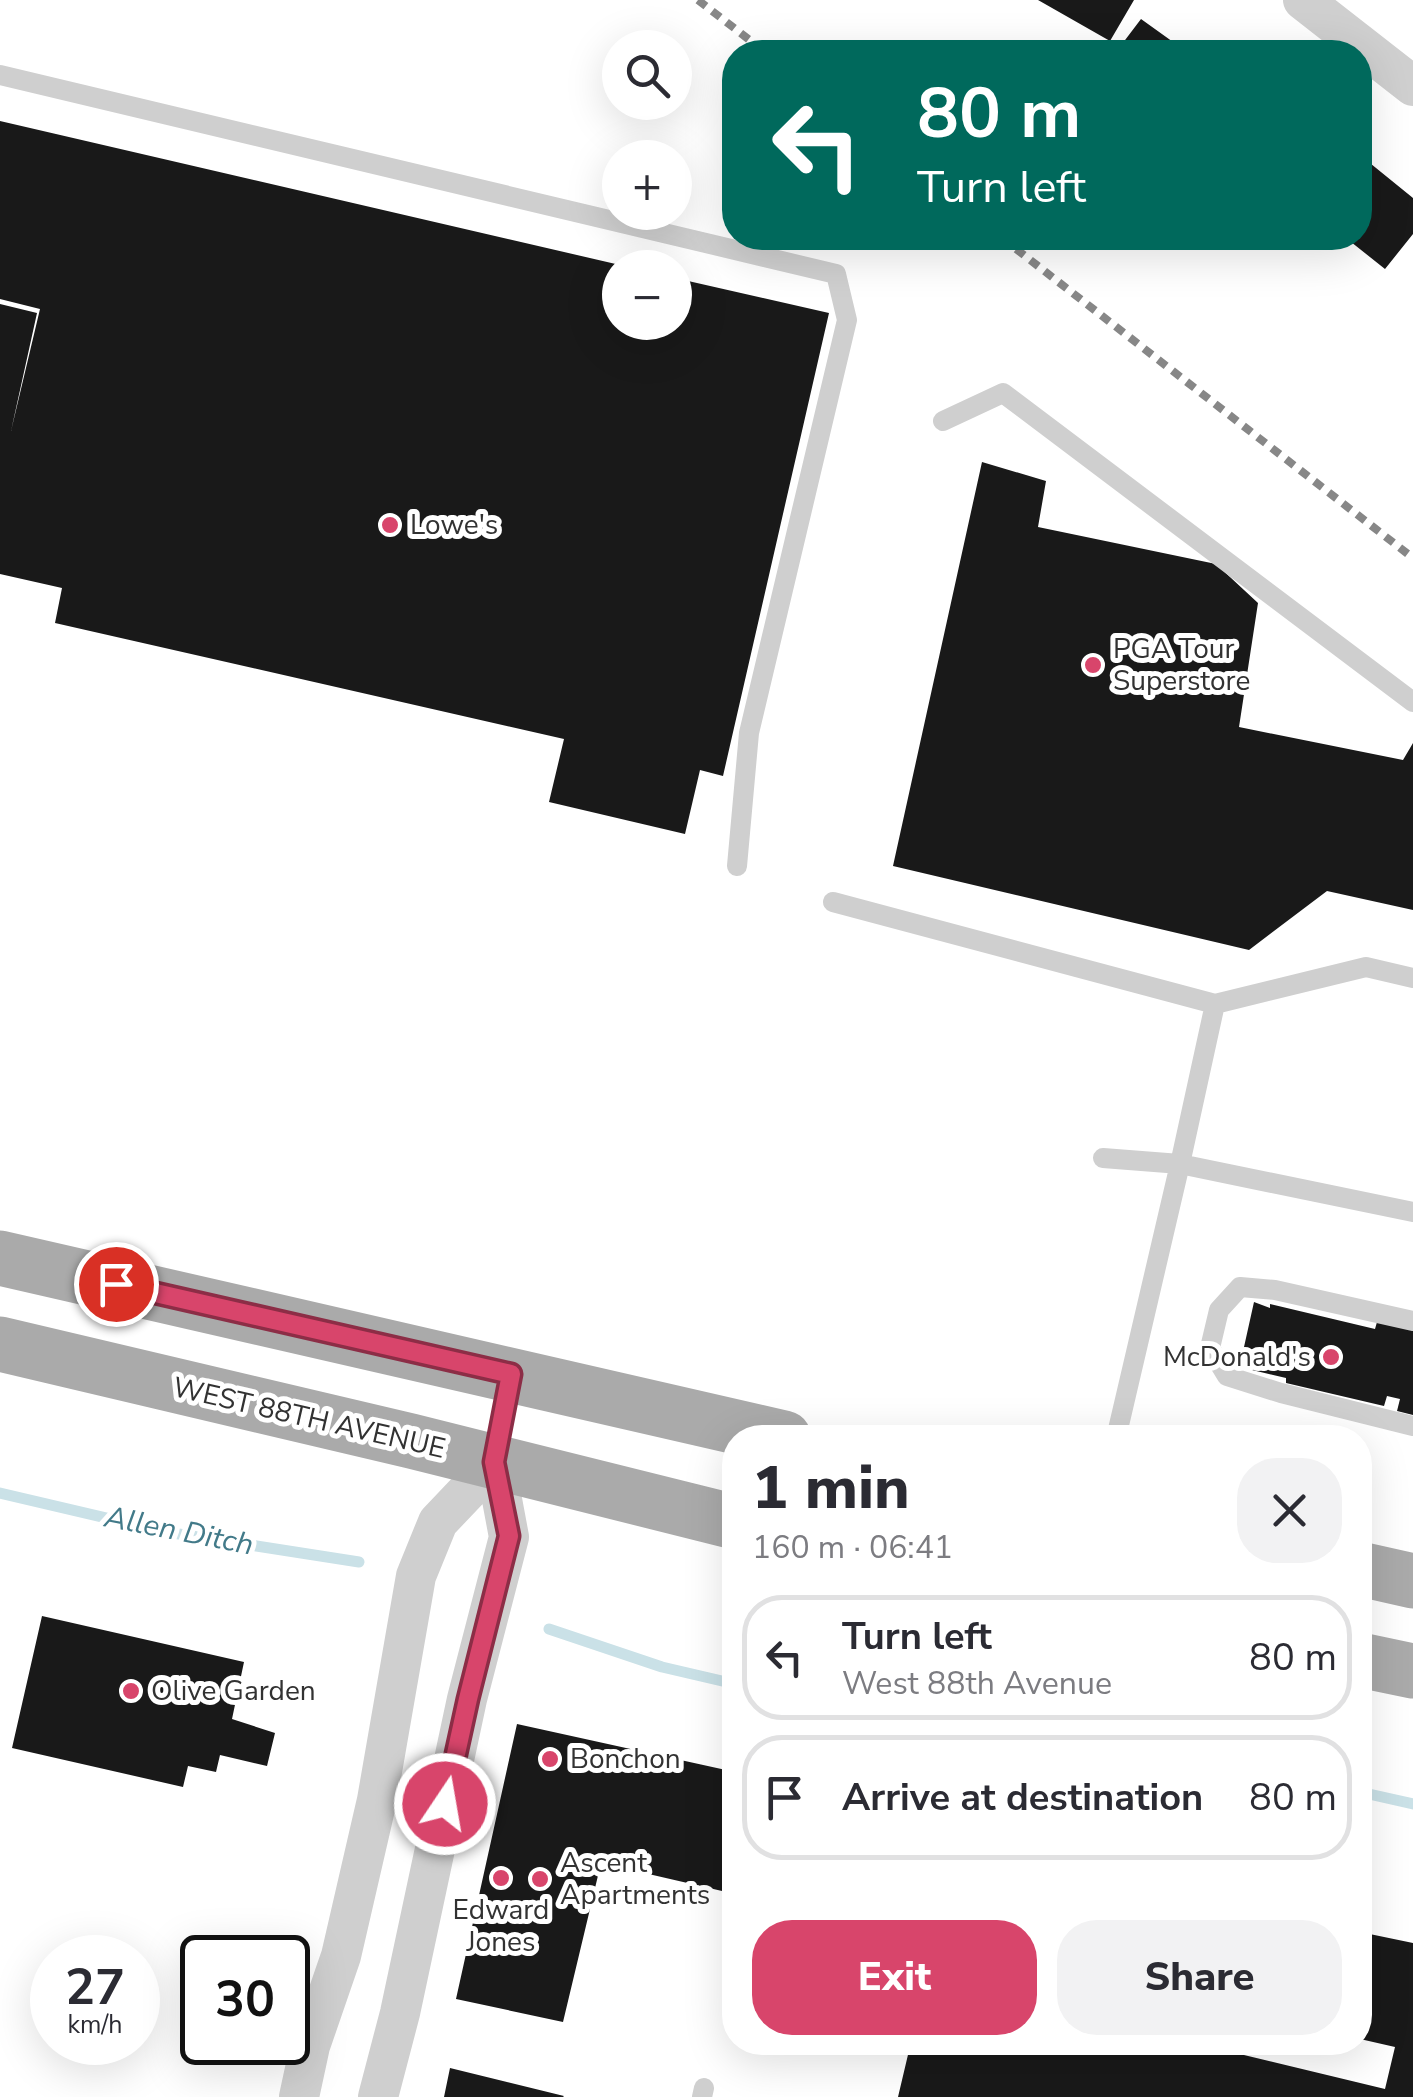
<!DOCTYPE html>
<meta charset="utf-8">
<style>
body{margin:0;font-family:"Nunito Sans",sans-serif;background:#f2f2f3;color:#2b2b33;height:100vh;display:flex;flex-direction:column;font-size:38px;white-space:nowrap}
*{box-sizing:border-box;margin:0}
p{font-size:32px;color:#7c7c81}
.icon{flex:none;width:55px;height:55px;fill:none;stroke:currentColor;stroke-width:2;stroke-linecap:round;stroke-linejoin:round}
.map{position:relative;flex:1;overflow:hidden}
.details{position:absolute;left:722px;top:1425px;width:650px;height:630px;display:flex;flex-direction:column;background:#fff;border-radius:40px;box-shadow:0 10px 40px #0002}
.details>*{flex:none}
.banner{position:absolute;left:722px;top:40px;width:650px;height:210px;border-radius:40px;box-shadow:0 10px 40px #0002;background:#00695c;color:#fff;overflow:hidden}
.fabs{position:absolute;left:602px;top:30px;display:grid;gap:20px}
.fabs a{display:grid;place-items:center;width:90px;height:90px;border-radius:50%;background:#fff;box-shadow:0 10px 40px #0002;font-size:50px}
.speed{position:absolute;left:30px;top:1935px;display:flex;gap:20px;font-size:50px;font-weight:700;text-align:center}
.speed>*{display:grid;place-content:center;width:130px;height:130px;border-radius:50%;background:#fff;box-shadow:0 10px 40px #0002;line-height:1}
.speed small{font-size:25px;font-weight:400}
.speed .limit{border:5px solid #111;border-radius:15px;background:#fff;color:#111}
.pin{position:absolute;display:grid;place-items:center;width:85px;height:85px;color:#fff;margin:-42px;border:5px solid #fff;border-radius:50%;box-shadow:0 2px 10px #0007}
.me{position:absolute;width:110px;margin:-55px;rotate:12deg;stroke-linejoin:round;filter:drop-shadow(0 0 8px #0008)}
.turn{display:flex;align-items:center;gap:35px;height:210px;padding:0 30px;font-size:45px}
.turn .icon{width:130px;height:130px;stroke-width:2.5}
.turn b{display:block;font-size:70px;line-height:85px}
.round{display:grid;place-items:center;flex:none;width:105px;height:105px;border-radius:40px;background:#f2f2f3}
.headline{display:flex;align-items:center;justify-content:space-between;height:170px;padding:0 30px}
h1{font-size:60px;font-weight:800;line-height:75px}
.cta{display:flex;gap:20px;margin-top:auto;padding:20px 30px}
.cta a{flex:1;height:115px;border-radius:40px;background:#d8456b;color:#fff;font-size:40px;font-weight:800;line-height:115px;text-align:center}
.cta a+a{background:#f2f2f3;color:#2b2b33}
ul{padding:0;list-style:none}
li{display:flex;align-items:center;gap:30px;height:125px;margin:0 20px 15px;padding:0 10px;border:5px solid #e1e1e2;border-radius:40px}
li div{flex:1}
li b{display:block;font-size:38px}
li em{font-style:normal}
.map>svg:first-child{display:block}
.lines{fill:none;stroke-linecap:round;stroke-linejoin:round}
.stream{stroke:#cae1e7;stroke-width:11}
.building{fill:#191919}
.lane{stroke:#cfcfcf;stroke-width:20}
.street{stroke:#cfcfcf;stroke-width:40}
.primary{stroke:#aaa;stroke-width:55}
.rail{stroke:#878787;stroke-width:8;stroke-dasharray:10 8;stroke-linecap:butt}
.route-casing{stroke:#8c2d46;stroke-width:25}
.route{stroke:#d8456b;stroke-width:18}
.poi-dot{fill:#d8456b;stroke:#fff;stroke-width:4}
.labels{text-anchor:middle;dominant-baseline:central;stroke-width:10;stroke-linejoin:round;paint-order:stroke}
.poi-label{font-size:28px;fill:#323232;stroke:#fff;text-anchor:start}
.street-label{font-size:28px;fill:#323232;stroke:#fff}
.water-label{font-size:30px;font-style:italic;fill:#427a89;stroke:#fff}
</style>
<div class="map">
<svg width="1413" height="2097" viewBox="0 0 1413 2097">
<rect width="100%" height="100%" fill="#fff"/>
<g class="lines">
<path class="stream" d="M0 1493 166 1532 359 1562
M549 1629 662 1667 735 1684
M1360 1792 1413 1804"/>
</g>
<path class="building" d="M1038 0H1134L1110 41Z
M1141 19 1187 52H1116Z
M0 121 620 265V322H675V278L829 313 723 776 700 770 685 834 549 802 564 739 55 623 62 588 0 574V304L37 313 11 431 40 309 0 299Z
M1360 155 1413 198V234L1385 269 1346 238H1360Z
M982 462 1046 481 1038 527 1216 564 1258 603 1239 727 1403 760 1413 743V910L1327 891 1249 950 893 866Z
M1254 1302 1270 1308V1304L1375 1329 1377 1322 1413 1330V1415L1397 1411 1400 1399 1387 1396 1384 1406 1286 1383V1378L1252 1370 1255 1358 1242 1356Z
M42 1616 244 1662 232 1719 275 1733 267 1766 220 1755 216 1772 188 1766 183 1787 12 1748Z
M517 1724 735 1772V1894L601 1863 563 2022 456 1999Z
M1360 1932 1413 1943V2097H898L911 2042H1190L1385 2089 1395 2047 1360 2039Z
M450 2068 564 2096 563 2097H444Z"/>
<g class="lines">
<path class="lane" d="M0 75 836 274 847 320 749 733 737 866
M943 421 1003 393 1413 702
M833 902 1215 1004 1366 967 1413 978
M1103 1158 1180 1164 1413 1212
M1413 1321 1275 1290 1240 1287 1219 1310 1210 1348 1227 1376 1281 1393 1413 1426
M1116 1438 1180 1164 1215 1004
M495 1460 511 1376
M702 2097 704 2088"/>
<path class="street" d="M1303 0 1413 86
M299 2097 310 2046 341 1956 377 1800 416 1576 438 1522 495 1462
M378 2097 400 2013 467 1699 509 1537 495 1462"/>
<path class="primary" d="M0 1258 784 1438
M0 1344 411 1441 735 1522
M1360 1569 1413 1581
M1360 1660 1413 1671"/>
<path class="rail" d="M698 0 765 52
M1002 238 1413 558"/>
</g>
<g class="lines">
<g class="route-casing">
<path id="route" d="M116 1284 511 1374 494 1462 509 1536 468 1699 445 1804"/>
</g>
<use href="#route" class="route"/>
</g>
<g class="poi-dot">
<circle cx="390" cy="525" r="10"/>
<circle cx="1093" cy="665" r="10"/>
<circle cx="1331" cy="1357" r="10"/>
<circle cx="131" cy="1691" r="10"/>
<circle cx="550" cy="1759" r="10"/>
<circle cx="501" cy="1878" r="10"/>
<circle cx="540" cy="1879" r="10"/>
</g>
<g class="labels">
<g class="poi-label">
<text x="410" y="525">Lowe's</text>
<text x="1113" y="649">PGA Tour<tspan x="1113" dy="32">Superstore</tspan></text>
<text x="1311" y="1357" text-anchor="end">McDonald's</text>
<text x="151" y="1691">Olive Garden</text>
<text x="570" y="1759">Bonchon</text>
<text x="560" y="1863">Ascent<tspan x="560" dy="32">Apartments</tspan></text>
<text x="501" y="1910" text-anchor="middle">Edward<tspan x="501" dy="32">Jones</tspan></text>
</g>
<g class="street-label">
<text transform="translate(309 1418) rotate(13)">WEST 88TH AVENUE</text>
</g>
<g class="water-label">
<text transform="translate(179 1531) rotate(11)">Allen Ditch</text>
</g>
</g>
</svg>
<div class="fabs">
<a><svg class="icon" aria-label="search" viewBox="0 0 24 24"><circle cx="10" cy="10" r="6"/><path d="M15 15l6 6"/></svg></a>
<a>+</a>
<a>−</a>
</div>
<div class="speed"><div>27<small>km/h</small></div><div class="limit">30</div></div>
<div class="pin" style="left:116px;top:1284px;background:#d93025"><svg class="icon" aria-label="arrive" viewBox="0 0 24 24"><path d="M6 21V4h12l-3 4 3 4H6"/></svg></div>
<svg class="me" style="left:445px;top:1804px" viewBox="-20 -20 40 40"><circle r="17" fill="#d8456b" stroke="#fff" stroke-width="3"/><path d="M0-11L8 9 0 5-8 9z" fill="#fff"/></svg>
<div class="banner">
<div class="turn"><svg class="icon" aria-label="left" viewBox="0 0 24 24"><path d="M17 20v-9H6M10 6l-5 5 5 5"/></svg><div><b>80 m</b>Turn left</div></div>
</div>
<section class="details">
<div class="headline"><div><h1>1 min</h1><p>160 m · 06:41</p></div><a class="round"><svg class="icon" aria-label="close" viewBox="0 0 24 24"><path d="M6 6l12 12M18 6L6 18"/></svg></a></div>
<ul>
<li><svg class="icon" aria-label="left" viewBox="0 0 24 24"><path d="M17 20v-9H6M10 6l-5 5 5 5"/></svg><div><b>Turn left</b><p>West 88th Avenue</p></div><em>80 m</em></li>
<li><svg class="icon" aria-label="arrive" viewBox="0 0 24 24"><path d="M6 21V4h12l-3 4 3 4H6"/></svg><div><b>Arrive at destination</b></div><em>80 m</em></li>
</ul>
<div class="cta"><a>Exit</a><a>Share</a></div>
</section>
</div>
